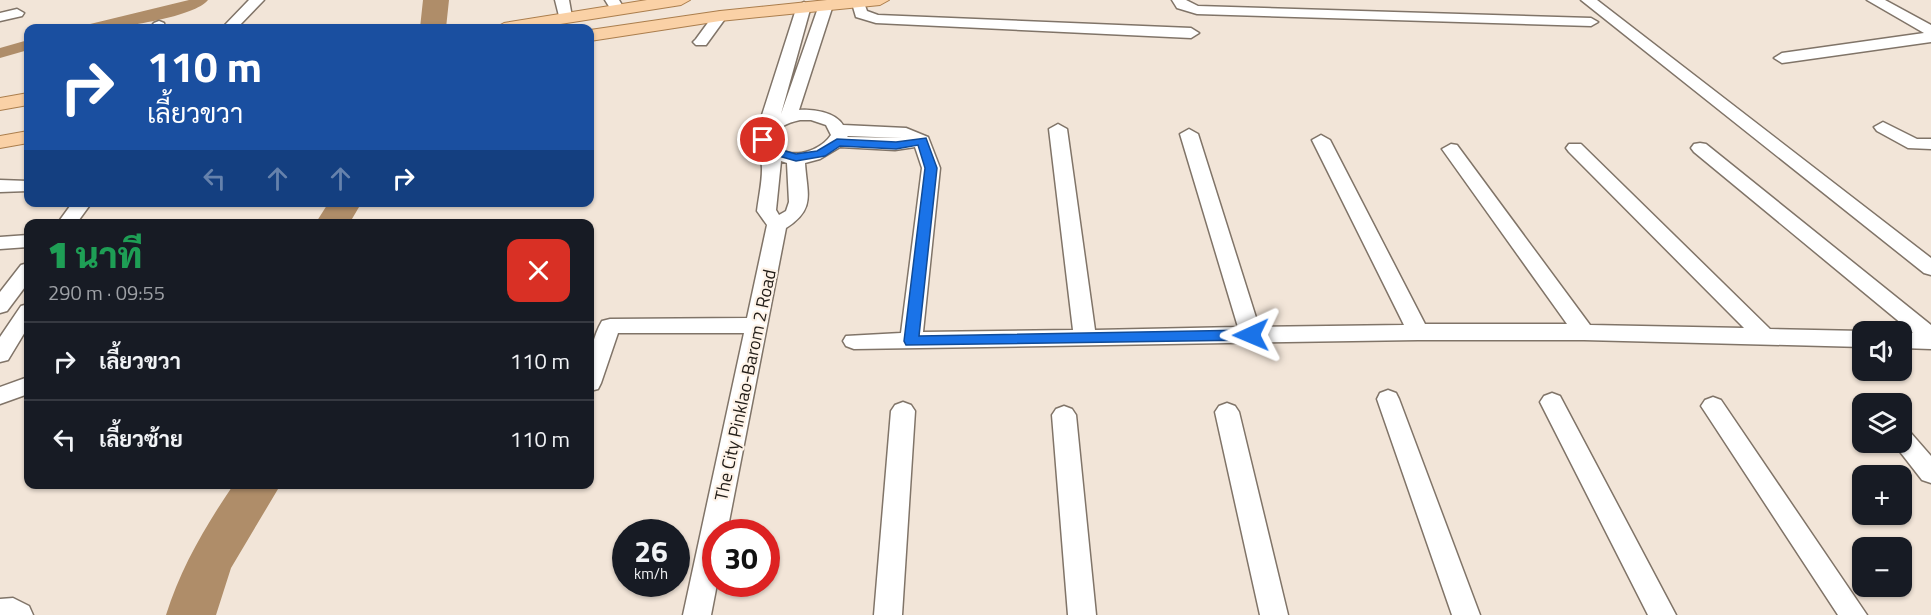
<!DOCTYPE html>
<html lang="th">
<meta charset="utf-8">
<style>
body{margin:0;font-family:"Titillium Web",Sarabun,sans-serif;background:#20242c;color:#f1f3f6;height:100vh;display:flex;flex-direction:column;font-size:22px;white-space:nowrap}
*{box-sizing:border-box;margin:0}
p{font-size:20px;color:#9ea1a6}
.icon{flex:none;width:33px;height:33px;fill:none;stroke:currentColor;stroke-width:2;stroke-linecap:round;stroke-linejoin:round}
.map{position:relative;flex:1;overflow:hidden}
.details{position:absolute;left:24px;top:219px;width:570px;height:270px;display:flex;flex-direction:column;background:#171b24;border-radius:12px;box-shadow:0 2px 4px #0004}
.details>*{flex:none}
.top-card{position:absolute;left:24px;top:24px;width:570px;height:183px;border-radius:12px;box-shadow:0 2px 4px #0004;background:#1a4fa0;color:#fff;overflow:hidden}
.controls{position:absolute;left:1852px;top:321px;display:grid;gap:12px}
.controls a{display:grid;place-items:center;width:60px;height:60px;border-radius:12px;background:#171b24;box-shadow:0 2px 4px #0004;font-size:30px}
.speed{position:absolute;left:612px;top:519px;display:flex;gap:12px;font-size:30px;font-weight:700;text-align:center}
.speed>*{display:grid;place-content:center;width:78px;height:78px;border-radius:50%;background:#171b24;box-shadow:0 2px 4px #0004;line-height:1}
.speed small{font-size:15px;font-weight:400}
.speed .limit{border:9px solid #d22;background:#fff;color:#111}
.pin{position:absolute;display:grid;place-items:center;width:51px;height:51px;color:#fff;margin:-26px;border:3px solid #fff;border-radius:50%;box-shadow:0 2px 6px #0007}
.me{position:absolute;width:66px;margin:-33px;rotate:269deg;stroke-linejoin:round;filter:drop-shadow(0 0 4px #0008)}
.turn{display:flex;align-items:center;gap:21px;height:126px;padding:0 24px;font-size:27px}
.turn .icon{width:78px;height:78px;stroke-width:2.5}
.turn b{display:block;font-size:42px;line-height:51px}
.lanes{display:flex;align-items:center;height:57px;padding:0 24px;background:#0003;justify-content:center;gap:30px;direction:ltr}
.lanes .off{opacity:.35}
.round{display:grid;place-items:center;flex:none;width:63px;height:63px;border-radius:12px;background:#20242c}
.overview{display:flex;align-items:center;justify-content:space-between;height:102px;padding:0 24px}
h1{font-size:36px;font-weight:800;line-height:45px;color:#1e9e55}
ul{padding:0;list-style:none}
li{display:flex;align-items:center;gap:18px;height:78px;padding:0 24px;border-top:2px solid #363941}
li div{flex:1}
li b{display:block;font-size:22px}
li em{font-style:normal}
.map>svg:first-child{display:block}
.lines{fill:none;stroke-linecap:round;stroke-linejoin:round}
.canal{fill:#af8d69;fill-rule:evenodd}
.river{fill:#af8d69;fill-rule:evenodd}
.minor-casing{stroke:#807468;stroke-width:3}
.major-casing{stroke:#ab7e4d;stroke-width:2}
.minor{fill:#fff;fill-rule:evenodd}
.major{fill:#fad1a6;fill-rule:evenodd}
.route{fill:#1a73e8;stroke:#114b97;stroke-width:1.5}
.labels{text-anchor:middle;dominant-baseline:central;stroke-width:4.5;stroke-linejoin:round;paint-order:stroke}
.street-label{font-size:18px;fill:#211c17;stroke:#fef3e8}
</style>
<div class="map">
<svg width="1931" height="615" viewBox="0 0 1931 615">
<rect width="100%" height="100%" fill="#f2e5d8"/>
<g class="lines">
<path class="canal" d="M189 0H208C194 18 107 31 84 28L86 25Z
M28 40V50L0 58V48Z"/>
<path class="river" d="M423 0H449L446 28H420Z
M329 202H362L349 224H315Z
M234 484H281L231 568 216 615H166C181 567 206 525 234 484Z"/>
<g class="minor-casing">
<path id="minor" d="M249 0H264L237 28H222Z
M555 0H569L572 17 570 20H560Z
M605 0H619L625 10 623 13H613Z
M851 0H863L867 11 878 15 1191 28 1199 33 1191 38 876 23 856 17Z
M1172 0H1186L1198 6 1591 18 1598 22 1591 26 1197 14 1177 8Z
M1581 0H1597L1931 258V275L1924 273Z
M1867 0H1885L1931 25V42L1782 63 1774 58 1782 53 1924 33Z
M826 1 833 5 799 110C813 109 835 112 843 125L906 128 928 137 940 168 923 332 1073 330 1049 129 1058 124 1067 129 1095 330 1238 327 1180 134 1189 129 1198 134 1259 327 1404 325 1312 140 1321 135 1330 140 1425 324H1567L1442 149 1451 144 1457 145 1590 325 1744 328 1569 152 1566 148 1569 144H1581L1770 329 1863 331V347L1584 340H1418L854 349 846 346 843 341 846 336 901 333 922 168 915 147 895 150 840 147 820 159 805 163C807 194 816 209 786 228L727 532H716L717 584 711 615H683L744 333H618L601 383 598 389 590 391C587 367 590 342 602 321L610 319 747 318 767 225 757 211C760 186 768 162 754 140L797 6 804 2 811 6 781 114 819 5ZM800 120H811L826 125 831 135C818 154 785 162 772 140 776 127 787 123 800 120ZM848 136 903 138 847 137ZM781 161 787 163 789 202 786 211 779 215 776 210Z
M17 9 24 13 22 16 0 21V13Z
M720 12 727 16 706 45H696L693 42 696 39 715 13Z
M159 21 164 23 165 28H150L154 23Z
M1883 122 1917 139H1931V149L1908 148 1877 131 1874 127Z
M1700 143 1706 144 1931 325V349L1902 348V332L1913 333 1694 152 1691 148 1694 144Z
M0 180 28 181V191L0 192Z
M73 202H92L76 224H57Z
M28 235V247L0 249V237Z
M28 263V283L7 311 0 313V292L21 265Z
M28 304V327L8 360 0 362V337L21 306Z
M28 377V394L0 404V387Z
M1388 390 1396 393 1399 399 1480 615H1452L1377 399 1380 393Z
M1552 393 1560 396 1676 615H1648L1540 402 1544 396Z
M1713 397 1721 400 1867 615H1838L1705 412 1701 406 1705 400Z
M903 402 911 405 915 411 902 615H874L891 411 895 405Z
M1227 403 1235 406 1239 412 1288 615H1260L1215 412 1219 406Z
M1064 406 1072 409 1076 415 1096 615H1068L1052 415 1056 409Z
M1902 429 1910 432 1931 456V483L1922 480 1894 444 1893 442H1902Z
M13 598 29 606 33 615H0V599Z"/>
</g>
<g class="major-casing">
<path id="major" d="M647 0H690L681 5 535 28H495L504 23Z
M827 0H889L880 5 720 21 590 41V30L720 11Z
M28 93V105L0 110V98Z
M28 131V143L0 148V136Z"/>
</g>
<use href="#minor" class="minor"/>
<use href="#major" class="major"/>
</g>
<path class="route" d="M759 137H767L774 148 796 154 817 151 837 139 896 142 926 138 937 168 919 336 1251 330 1258 335 1251 340 906 345 904 341 925 168 918 145 896 149 840 146 825 156 796 161 765 152 758 140Z"/>
<g class="labels">
<g class="street-label">
<text transform="translate(745 385) rotate(-78)">The City Pinklao-Barom 2 Road</text>
</g>
</g>
</svg>
<div class="controls">
<a><svg class="icon" aria-label="sound" viewBox="0 0 24 24"><path d="M4 9h4l5-4v14l-5-4H4zM17 9q2 3 0 6"/></svg></a>
<a><svg class="icon" aria-label="layers" viewBox="0 0 24 24"><path d="M12 4l9 5-9 5-9-5zM3 14l9 5 9-5"/></svg></a>
<a>+</a>
<a>−</a>
</div>
<div class="speed"><div>26<small>km/h</small></div><div class="limit">30</div></div>
<div class="pin" style="left:763px;top:140px;background:#d93025"><svg class="icon" aria-label="arrive" viewBox="0 0 24 24"><path d="M6 21V4h12l-3 4 3 4H6"/></svg></div>
<svg class="me" style="left:1251px;top:335px" viewBox="-20 -20 40 40"><path d="M0-17L14 15 0 8-14 15z" fill="#1a73e8" stroke="#fff" stroke-width="4"/></svg>
<div class="top-card">
<div class="turn"><svg class="icon" aria-label="right" viewBox="0 0 24 24"><path d="M7 20v-9h11M14 6l5 5-5 5"/></svg><div><b>110 m</b>เลี้ยวขวา</div></div>
<div class="lanes"><svg class="icon off" aria-label="left" viewBox="0 0 24 24"><path d="M17 20v-9H6M10 6l-5 5 5 5"/></svg><svg class="icon off" aria-label="ahead" viewBox="0 0 24 24"><path d="M12 20V5M6 11l6-6 6 6"/></svg><svg class="icon off" aria-label="ahead" viewBox="0 0 24 24"><path d="M12 20V5M6 11l6-6 6 6"/></svg><svg class="icon" aria-label="right" viewBox="0 0 24 24"><path d="M7 20v-9h11M14 6l5 5-5 5"/></svg></div>
</div>
<section class="details">
<div class="overview"><div><h1>1 นาที</h1><p>290 m · 09:55</p></div><a class="round" style="background:#d93025;color:#fff"><svg class="icon" aria-label="close" viewBox="0 0 24 24"><path d="M6 6l12 12M18 6L6 18"/></svg></a></div>
<ul>
<li><svg class="icon" aria-label="right" viewBox="0 0 24 24"><path d="M7 20v-9h11M14 6l5 5-5 5"/></svg><div><b>เลี้ยวขวา</b></div><em>110 m</em></li>
<li><svg class="icon" aria-label="left" viewBox="0 0 24 24"><path d="M17 20v-9H6M10 6l-5 5 5 5"/></svg><div><b>เลี้ยวซ้าย</b></div><em>110 m</em></li>
</ul>
</section>
</div>
